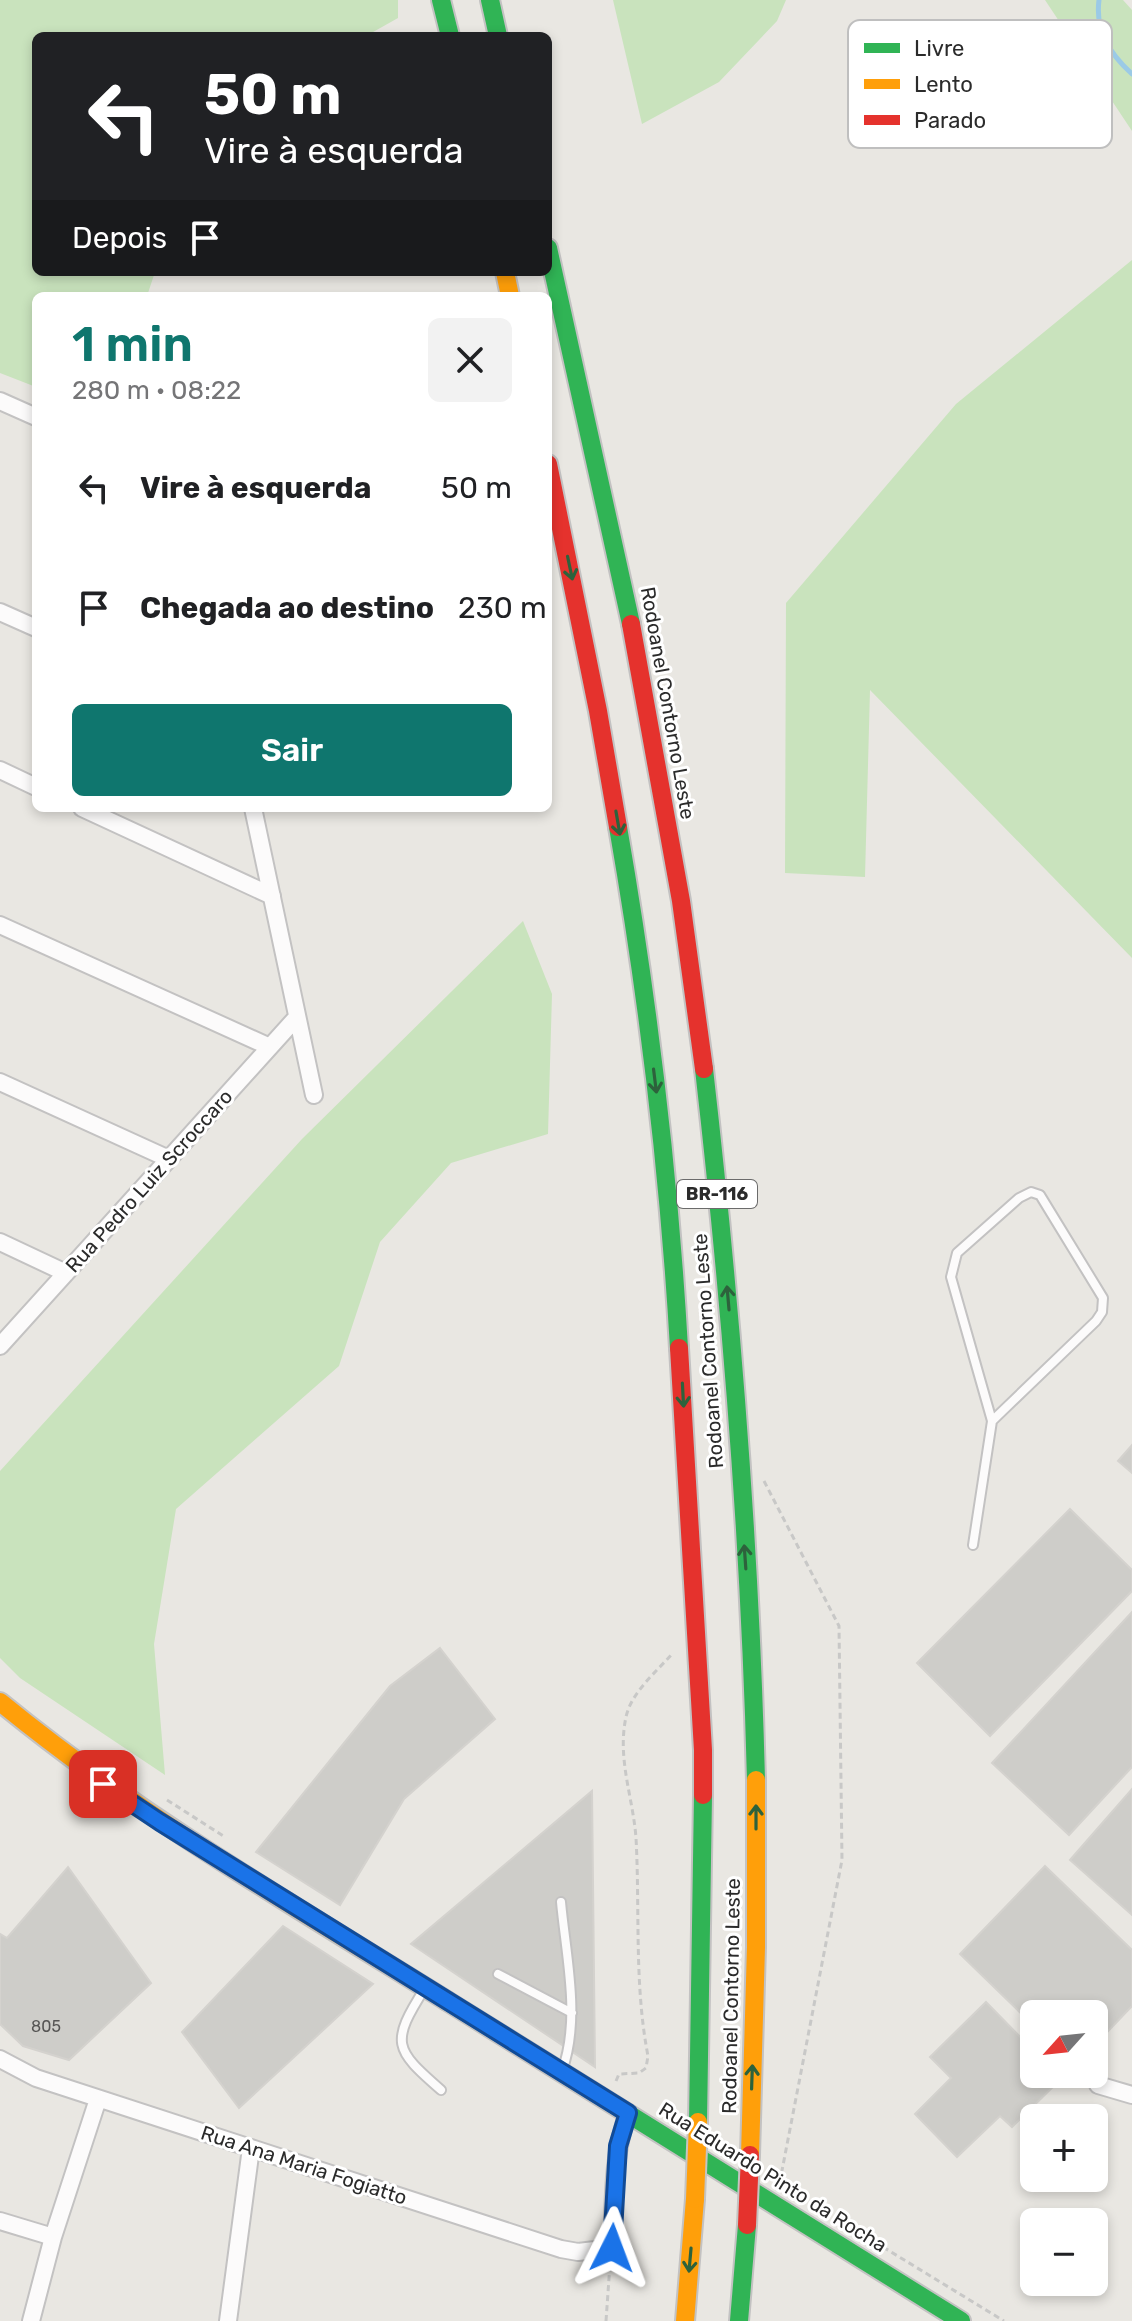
<!DOCTYPE html>
<html lang="pt">
<meta charset="utf-8">
<style>
body{margin:0;font-family:Rubik,sans-serif;background:#f2f2f2;color:#202124;height:100vh;display:flex;flex-direction:column;font-size:30px;white-space:nowrap}
*{box-sizing:border-box;margin:0}
p{font-size:26px;color:#757577}
.icon{flex:none;width:44px;height:44px;fill:none;stroke:currentColor;stroke-width:2;stroke-linecap:round;stroke-linejoin:round}
.map{position:relative;flex:1;overflow:hidden}
.side{position:absolute;left:32px;top:292px;width:520px;height:520px;display:flex;flex-direction:column;background:#fff;border-radius:12px;box-shadow:0 4px 12px #0003}
.side>*{flex:none}
.banner{position:absolute;left:32px;top:32px;width:520px;height:244px;border-radius:12px;box-shadow:0 4px 12px #0003;background:#202124;color:#fff;overflow:hidden}
.needle{width:52px;rotate:243deg}
.controls{position:absolute;left:1020px;top:2000px;display:grid;gap:16px}
.controls a{display:grid;place-items:center;width:88px;height:88px;border-radius:12px;background:#fff;box-shadow:0 4px 12px #0003;font-size:40px}
.pin{position:absolute;display:grid;place-items:center;width:68px;height:68px;color:#fff;margin:-34px;border-radius:16px;box-shadow:0 4px 12px #0006}
.me{position:absolute;width:88px;margin:-44px;rotate:3deg;stroke-linejoin:round;filter:drop-shadow(0 0 6px #0008)}
.turn{display:flex;align-items:center;gap:28px;height:168px;padding:0 40px;font-size:36px}
.turn .icon{width:104px;height:104px;stroke-width:2.5}
.turn b{display:block;font-size:56px;line-height:68px}
.then{display:flex;align-items:center;height:76px;padding:0 40px;background:#0003;gap:16px;font-size:30px}
.round{display:grid;place-items:center;flex:none;width:84px;height:84px;border-radius:12px;background:#f2f2f2}
.summary{display:flex;align-items:center;justify-content:space-between;height:136px;padding:0 40px}
h1{font-size:48px;font-weight:600;line-height:60px;color:#0f766e}
.cta{display:flex;gap:16px;margin-top:auto;padding:16px 40px}
.cta a{flex:1;height:92px;border-radius:12px;background:#0f766e;color:#fff;font-size:32px;font-weight:600;line-height:92px;text-align:center}
ul{padding:0;list-style:none}
li{display:flex;align-items:center;gap:24px;height:120px;padding:0 40px}
li div{flex:1}
li b{display:block;font-size:30px}
li em{font-style:normal}
.map>svg:first-child{display:block}
.green{fill:#c9e3bd}
.lines{fill:none;stroke-linecap:round;stroke-linejoin:round}
.stream{stroke:#9bcae6;stroke-width:5}
.building{fill:#cecdc9;stroke:#d4d2ce;stroke-width:2}
.lane-casing{stroke:#c3c2c2;stroke-width:12}
.street-casing{stroke:#c3c2c2;stroke-width:20}
.fast-casing{stroke:#c3c2c2;stroke-width:22}
.slow-casing{stroke:#c3c2c2;stroke-width:22}
.jam-casing{stroke:#c3c2c2;stroke-width:22}
.path{stroke:#c8c8c7;stroke-width:3;stroke-dasharray:6 4;stroke-linecap:butt}
.lane{stroke:#fcfbfb;stroke-width:8}
.street{stroke:#fcfbfb;stroke-width:16}
.fast{stroke:#30b455;stroke-width:18}
.slow{stroke:#ff9f0a;stroke-width:18}
.jam{stroke:#e5322d;stroke-width:18}
.slow-bridge-casing{stroke:#c5c4c2;stroke-width:22;stroke-linecap:butt}
.jam-bridge-casing{stroke:#c5c4c2;stroke-width:22;stroke-linecap:butt}
.slow-bridge{stroke:#ff9f0a;stroke-width:18}
.jam-bridge{stroke:#e5322d;stroke-width:18}
.oneway{stroke:#2d623c}
.route-casing{stroke:#114b97;stroke-width:20}
.route{stroke:#1a73e8;stroke-width:14}
.labels{text-anchor:middle;dominant-baseline:central;stroke-width:6;stroke-linejoin:round;paint-order:stroke}
.number-label{font-size:16px;fill:#565554}
.shield{fill:#fff;stroke:#6b6b6b;stroke-width:2}
.shield-label{font-size:18px;font-weight:bold;fill:#2b2b2b}
.street-label{font-size:20px;fill:#2b2b2b;stroke:#fff}
.key{fill:#fff;stroke:#bfbfbf;stroke-width:2}
.key-label{font-size:22px;fill:#2b2b2b}
</style>
<div class="map">
<svg width="1132" height="2321" viewBox="0 0 1132 2321">
<rect width="100%" height="100%" fill="#e9e7e2"/>
<path class="green" d="M0 0H398V18L366 36H36V272H155L147 296H36V387L0 373Z
M613 0H786L777 21 719 82 642 124Z
M1045 0H1123L1132 10V131Z
M1132 260V958L870 690 865 877 785 873 786 603 956 404Z
M523 921 552 994 548 1134 451 1163 380 1242 339 1366 176 1509 154 1644 165 1775 20 1678 0 1658V1471L302 1139Z"/>
<g class="lines">
<path class="stream" d="M1099 0C1095 31 1110 54 1132 74"/>
</g>
<path class="building" d="M1132 1445V1473L1118 1461Z
M1070 1509 1132 1570V1591L990 1736 917 1663Z
M1132 1612V1767L1069 1835 992 1763Z
M440 1648 495 1719 404 1799 340 1905 256 1852 390 1686Z
M1132 1789V1915L1070 1860Z
M592 1791 595 2067 411 1944Z
M1045 1866 1132 1950V2006L1094 2046V2014H1034V2026L960 1954Z
M68 1867 151 1983 69 2060 23 2046 0 2024V1934L7 1938Z
M283 1926 373 1984 239 2108 182 2032Z
M986 2002 1034 2051V2074H1056L1061 2079 1012 2127 1000 2116 957 2157 915 2114 951 2078 930 2057Z"/>
<g class="lines">
<g class="lane-casing">
<path id="lane" d="M973 1545 992 1421 1096 1321 1102 1312 1103 1298 1040 1195 1031 1192 1019 1198 957 1253 951 1277 992 1421
M561 1902C566 1957 581 2018 562 2071
M498 1974 572 2013
M425 1988C390 2043 394 2049 441 2090"/>
</g>
<g class="street-casing">
<path id="street" d="M0 401 36 417
M0 612 36 628
M0 770 36 787
M82 808 272 896
M253 808 314 1095
M0 925 270 1047
M0 1082 169 1159
M0 1242 66 1273
M0 1346 297 1017
M0 2059 36 2078 561 2249 578 2252 612 2248C614 2203 612 2156 628 2113
M1098 2085 1132 2095
M0 2221 53 2237
M31 2321 53 2237 98 2099
M228 2321 251 2148"/>
</g>
<g class="fast-casing">
<path id="fast" d="M441 0 450 36
M490 0 498 36
M548 248 631 624
M618 827C648 999 669 1174 679 1348
M704 1069C731 1305 750 1543 756 1780
M447 2001 961 2321
M698 2122 703 1795
M739 2321 747 2225"/>
</g>
<g class="slow-casing">
<path id="slow" d="M505 272 510 296
M0 1702C139 1816 294 1906 447 2001
M750 2155 756 1947V1780
M685 2321 695 2199"/>
</g>
<g class="jam-casing">
<path id="jam" d="M548 464 598 711 618 827
M631 624 681 901 704 1069
M679 1348 703 1750V1795"/>
</g>
<path class="path" d="M764 1481 839 1626 842 1860 779 2186
M167 1800 225 1837
M616 2081 619 2074 639 2073 646 2068 648 2056C634 1984 640 1911 636 1838 633 1797 617 1759 626 1717 631 1693 656 1672 672 1654
M883 2247 1004 2321
M606 2321 610 2264"/>
<use href="#lane" class="lane"/>
<use href="#street" class="street"/>
<use href="#fast" class="fast"/>
<use href="#slow" class="slow"/>
<use href="#jam" class="jam"/>
<g class="slow-bridge-casing">
<path id="slow-bridge" d="M695 2199 698 2122"/>
</g>
<g class="jam-bridge-casing">
<path id="jam-bridge" d="M747 2225 750 2155"/>
</g>
<use href="#slow-bridge" class="slow-bridge"/>
<use href="#jam-bridge" class="jam-bridge"/>
</g>
<defs><path id="oneway-shaft" d="M-6 0H5M1.5-3L5.5 0L1.5 3" fill="none" stroke-width="1.6" stroke-linecap="round" stroke-linejoin="round" transform="scale(2)"/></defs>
<g class="oneway">
<use href="#oneway-shaft" transform="translate(570 568) rotate(78)"/>
<use href="#oneway-shaft" transform="translate(618 823) rotate(80)"/>
<use href="#oneway-shaft" transform="translate(655 1081) rotate(83)"/>
<use href="#oneway-shaft" transform="translate(728 1298) rotate(-95)"/>
<use href="#oneway-shaft" transform="translate(683 1395) rotate(87)"/>
<use href="#oneway-shaft" transform="translate(745 1557) rotate(-94)"/>
<use href="#oneway-shaft" transform="translate(756 1817) rotate(-90)"/>
<use href="#oneway-shaft" transform="translate(752 2077) rotate(-88)"/>
<use href="#oneway-shaft" transform="translate(690 2260) rotate(95)"/>
</g>
<g class="lines">
<g class="route-casing">
<path id="route" d="M103 1784 160 1822 628 2113 618 2146 612 2248"/>
</g>
<use href="#route" class="route"/>
</g>
<g class="labels">
<g class="number-label">
<text x="46" y="2026">805</text>
</g>
<rect class="shield" x="677" y="1180" width="80" height="28" rx="6"/>
<g class="shield-label">
<text x="717" y="1194">BR-116</text>
</g>
<g class="street-label">
<text transform="translate(668 703) rotate(80)">Rodoanel Contorno Leste</text>
<text transform="translate(149 1181) rotate(-48)">Rua Pedro Luiz Scroccaro</text>
<text transform="translate(708 1351) rotate(-94)">Rodoanel Contorno Leste</text>
<text transform="translate(731 1996) rotate(-89)">Rodoanel Contorno Leste</text>
<text transform="translate(304 2165) rotate(18)">Rua Ana Maria Fogiatto</text>
<text transform="translate(773 2177) rotate(32)">Rua Eduardo Pinto da Rocha</text>
</g>
</g>
<rect x="848" y="20" width="264" height="128" rx="12" class="key"/>
<rect x="864" y="43" width="36" height="10" fill="#30b455"/>
<rect x="864" y="79" width="36" height="10" fill="#ff9f0a"/>
<rect x="864" y="115" width="36" height="10" fill="#e5322d"/>
<g class="key-label">
<text x="914" y="56">Livre</text>
<text x="914" y="92">Lento</text>
<text x="914" y="128">Parado</text>
</g>
</svg>
<div class="controls">
<a><svg class="needle" viewBox="-14 -14 28 28"><path d="M0-13l5 13h-10z" fill="#e53935"/><path d="M0 13l5-13h-10z" fill="#757577"/></svg></a>
<a>+</a>
<a>−</a>
</div>
<div class="pin" style="left:103px;top:1784px;background:#d93025"><svg class="icon" aria-label="arrive" viewBox="0 0 24 24"><path d="M6 21V4h12l-3 4 3 4H6"/></svg></div>
<svg class="me" style="left:612px;top:2248px" viewBox="-20 -20 40 40"><path d="M0-17L14 15 0 8-14 15z" fill="#1a73e8" stroke="#fff" stroke-width="4"/></svg>
<div class="banner">
<div class="turn"><svg class="icon" aria-label="left" viewBox="0 0 24 24"><path d="M17 20v-9H6M10 6l-5 5 5 5"/></svg><div><b>50 m</b>Vire à esquerda</div></div>
<div class="then">Depois<svg class="icon" aria-label="arrive" viewBox="0 0 24 24"><path d="M6 21V4h12l-3 4 3 4H6"/></svg></div>
</div>
<section class="side">
<div class="summary"><div><h1>1 min</h1><p>280 m · 08:22</p></div><a class="round"><svg class="icon" aria-label="close" viewBox="0 0 24 24"><path d="M6 6l12 12M18 6L6 18"/></svg></a></div>
<ul>
<li><svg class="icon" aria-label="left" viewBox="0 0 24 24"><path d="M17 20v-9H6M10 6l-5 5 5 5"/></svg><div><b>Vire à esquerda</b></div><em>50 m</em></li>
<li><svg class="icon" aria-label="arrive" viewBox="0 0 24 24"><path d="M6 21V4h12l-3 4 3 4H6"/></svg><div><b>Chegada ao destino</b></div><em>230 m</em></li>
</ul>
<div class="cta"><a>Sair</a></div>
</section>
</div>
